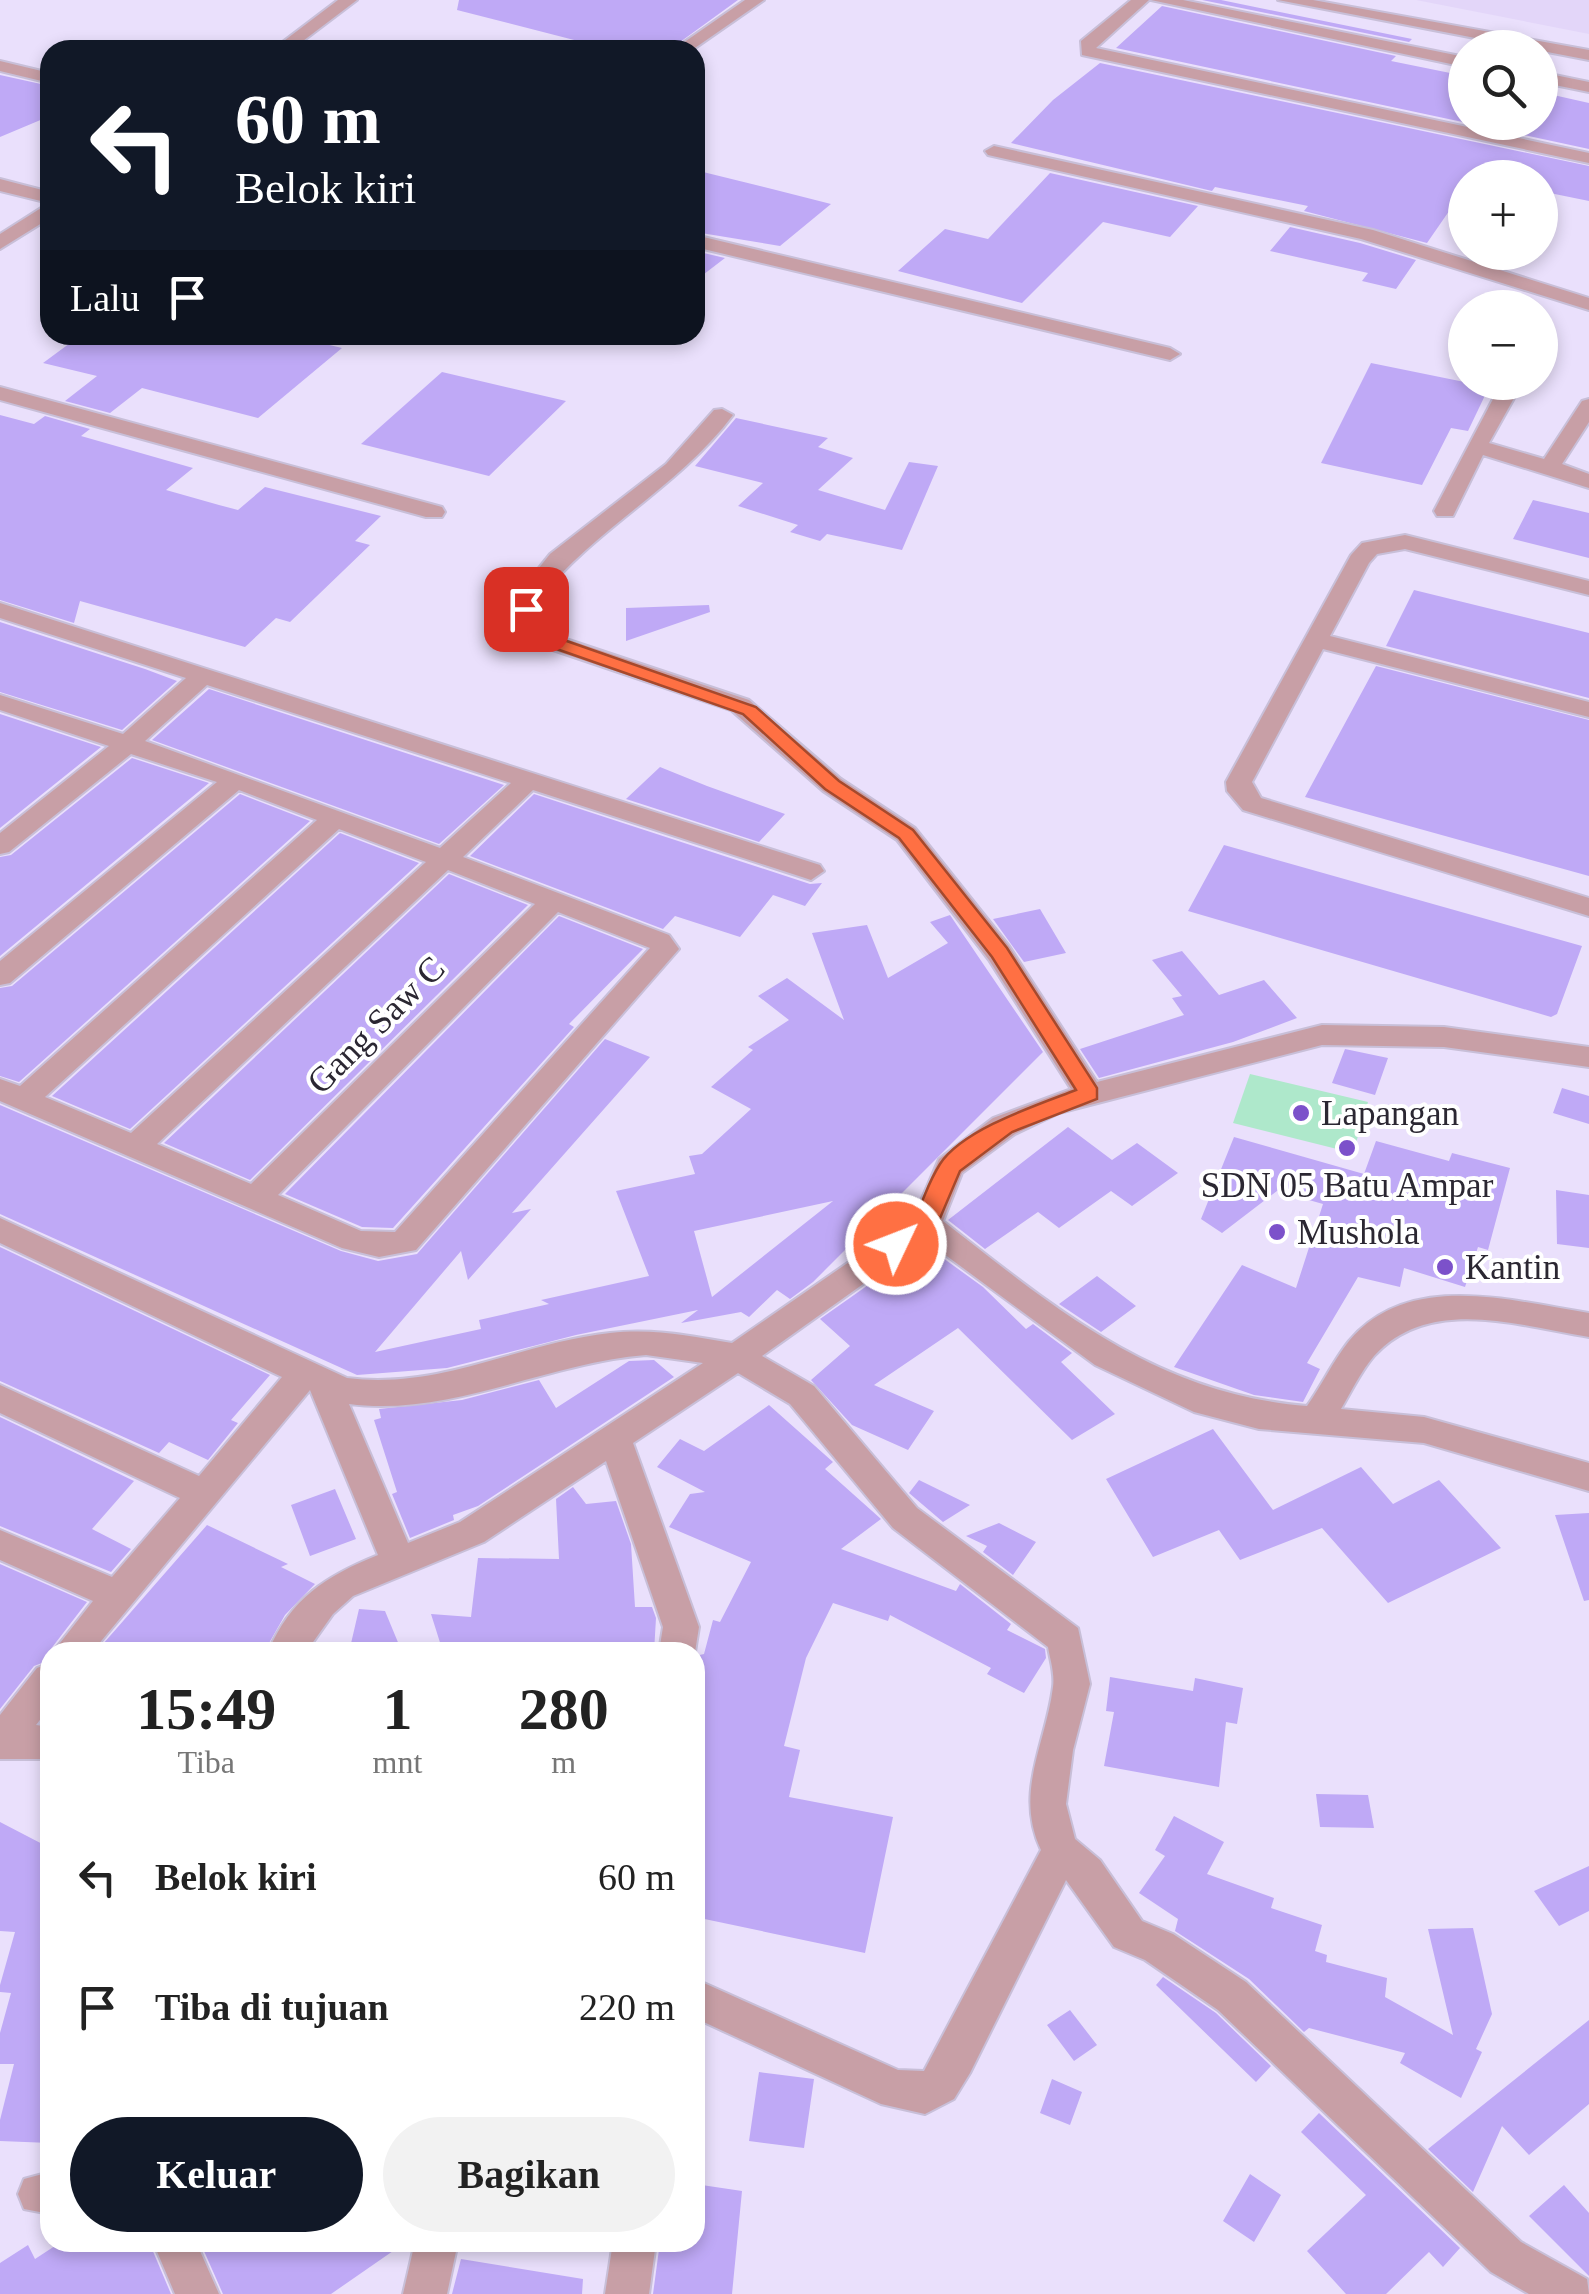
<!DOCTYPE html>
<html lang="id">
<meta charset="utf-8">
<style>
body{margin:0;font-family:Georgia,serif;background:#f2f2f2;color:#222;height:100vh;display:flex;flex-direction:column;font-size:38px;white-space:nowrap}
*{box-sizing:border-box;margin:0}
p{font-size:32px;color:#767676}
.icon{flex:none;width:55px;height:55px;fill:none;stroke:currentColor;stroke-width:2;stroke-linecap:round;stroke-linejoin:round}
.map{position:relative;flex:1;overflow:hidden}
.drawer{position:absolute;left:40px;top:1642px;width:665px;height:610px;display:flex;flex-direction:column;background:#fff;border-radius:30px;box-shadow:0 5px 15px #0003}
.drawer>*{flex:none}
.top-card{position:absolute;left:40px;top:40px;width:665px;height:305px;border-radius:30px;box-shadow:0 5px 15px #0003;background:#111827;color:#fff;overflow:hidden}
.fabs{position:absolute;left:1448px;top:30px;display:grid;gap:20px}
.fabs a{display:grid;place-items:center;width:110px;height:110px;border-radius:50%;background:#fff;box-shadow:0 5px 15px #0003;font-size:50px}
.pin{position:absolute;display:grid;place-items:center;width:85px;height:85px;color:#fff;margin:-42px;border-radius:20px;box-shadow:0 5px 15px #0006}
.me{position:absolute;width:110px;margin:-55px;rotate:47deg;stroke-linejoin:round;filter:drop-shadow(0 0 8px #0008)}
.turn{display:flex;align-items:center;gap:35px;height:210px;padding:0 30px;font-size:45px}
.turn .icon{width:130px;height:130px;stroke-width:2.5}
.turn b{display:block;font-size:70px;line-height:85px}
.then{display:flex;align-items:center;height:95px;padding:0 30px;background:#0003;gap:20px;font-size:38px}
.eta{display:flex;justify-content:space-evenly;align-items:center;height:170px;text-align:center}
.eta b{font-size:60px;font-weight:600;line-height:70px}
.primary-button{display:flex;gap:20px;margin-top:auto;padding:20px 30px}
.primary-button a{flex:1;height:115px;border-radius:60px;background:#111827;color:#fff;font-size:40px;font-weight:600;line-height:115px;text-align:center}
.primary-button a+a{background:#f2f2f2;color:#222}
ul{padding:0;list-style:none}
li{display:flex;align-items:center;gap:30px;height:130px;padding:0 30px}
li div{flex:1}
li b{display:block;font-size:38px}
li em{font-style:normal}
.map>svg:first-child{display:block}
.built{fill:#e3d6f9}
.green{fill:#aee8cb}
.building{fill:#bfa9f6;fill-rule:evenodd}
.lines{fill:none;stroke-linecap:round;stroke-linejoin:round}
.minor-casing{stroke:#c8bfd8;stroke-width:4}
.minor{fill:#c89fa6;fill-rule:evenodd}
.route{fill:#ff7043;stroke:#a6492c;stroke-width:2.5}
.poi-dot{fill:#7c51ca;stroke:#fff;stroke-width:4}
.labels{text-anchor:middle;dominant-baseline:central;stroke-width:8;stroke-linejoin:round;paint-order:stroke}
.street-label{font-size:35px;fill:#2b2732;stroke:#fff}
.poi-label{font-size:35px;fill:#2b2732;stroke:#fff;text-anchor:start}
</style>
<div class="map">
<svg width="1589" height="2294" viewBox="0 0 1589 2294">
<rect width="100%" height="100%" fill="#eae0fc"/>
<path class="built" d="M1416 0H1589V34Z"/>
<path class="green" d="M1250 1074 1368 1102 1353 1153 1233 1123Z"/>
<path class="building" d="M459 0H738L669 50H613L457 10Z
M1202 0H1221L1412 39 1409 42Z
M1162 6 1396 56 1391 61 1465 76V122H1540V92L1589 103V149L1116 48Z
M1100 63 1589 166V201L1540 191V178H1465V188L1427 243 1304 211 1308 206 1215 187 1212 191 1011 143 1053 100Z
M0 75 50 86V116L0 137Z
M695 170 772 189 831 204 780 246 695 232Z
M1050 173 1198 206 1170 237 1103 222 1022 303 898 271 945 229 988 239Z
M1290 227 1360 243 1416 260 1396 289 1362 281 1368 273 1270 251Z
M695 251 725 258 695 281Z
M81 335H288L342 348 258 418 142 388 110 413 65 401 97 376 43 363Z
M1371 363 1489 387 1468 431 1451 428 1422 485 1321 463Z
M442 372 566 401 489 476 361 444Z
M0 415 34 424 45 416 90 429 81 436 193 468 166 490 219 505 238 510 265 487 381 516 355 541 370 545 290 622 276 618 245 647 80 601 74 623 0 600Z
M736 418 828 438 818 447 853 458 818 490 885 510 909 462 938 466 902 550 827 534 820 541 790 532 798 525 738 506 763 483 695 466Z
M1533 500 1589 513V558L1513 539Z
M1414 590 1589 633V698L1386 646Z
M709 605 710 612 626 641V608Z
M0 622 145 669 177 681 122 730 0 692Z
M1376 666 1589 720V876L1305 797Z
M209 689 504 785 439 844 152 740Z
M0 714 101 747 0 828Z
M132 758 209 783 0 956V857L11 855Z
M660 767 707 786 785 814 759 842 626 799Z
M240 794 310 821 19 1082 0 1076V988L12 986Z
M534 794 810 884 822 883 805 906 773 895 740 937 675 916 663 929 470 856Z
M340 833 419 863 130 1129 52 1096Z
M1224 845 1582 946 1557 1014 1551 1017 1188 911Z
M449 874 528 905 250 1180 164 1143Z
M1040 909 1066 953 1024 962 993 919Z
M950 915 1043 1052 813 1282 790 1299 777 1290 749 1317 741 1312 681 1323 698 1310 576 1335 447 1368 357 1375 0 1214V1105L341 1251 378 1261 417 1254 605 1039 650 1057 512 1213 531 1209 468 1280 461 1251 375 1352 481 1329 479 1320 549 1304 541 1300 649 1276 616 1191 695 1174 689 1156 702 1154 751 1109 711 1087 753 1050 748 1047 789 1020 758 996 787 978 844 1020 812 933 867 925 888 978 948 943 930 922ZM833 1201 712 1297 694 1231Z
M559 916 643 949 569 1024 574 1027 393 1228 362 1227 285 1194Z
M1182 951 1219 995 1264 980 1297 1018 1233 1042 1099 1078 1080 1049 1184 1015 1172 998 1182 996 1152 960Z
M1345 1049 1388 1058 1375 1095 1332 1083Z
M1562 1088 1589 1096V1124L1553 1113Z
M1068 1127 1112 1160 1137 1143 1178 1173 1132 1206 1111 1191 1059 1228 1038 1212 985 1249 948 1220Z
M1234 1137 1364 1174 1376 1141 1449 1161 1452 1153 1510 1168 1488 1250 1478 1247 1465 1287 1404 1268 1400 1287 1358 1277 1307 1363 1320 1369 1303 1402 1254 1395 1174 1367 1242 1265 1296 1288 1323 1204 1277 1191 1222 1233 1201 1219Z
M1556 1190 1589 1195V1248L1557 1244Z
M925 1245 983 1287 1026 1329 1033 1324 1072 1353 1061 1362 1115 1414 1072 1440 958 1328 874 1385 934 1411 908 1450 852 1425 811 1380 850 1346 820 1319Z
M0 1247 270 1375 231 1420 238 1423 208 1460 169 1442 159 1453 0 1381Z
M1097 1276 1136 1306 1101 1332 1059 1304Z
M654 1360 674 1377 478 1506 453 1515 454 1520 410 1538 392 1494 397 1492 374 1420 381 1418 379 1409 462 1400 539 1380 556 1408 629 1361Z
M769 1405 833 1462 825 1469 881 1519 841 1549 956 1591 960 1584 1011 1624 1007 1630 1045 1649 1046 1658 1024 1693 987 1674 991 1668 890 1615 888 1621 833 1603 806 1658 784 1746 800 1750 789 1797 893 1817 865 1953 695 1917V1656L704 1654 713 1620 720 1622 751 1562 669 1527 690 1494 705 1492 657 1467 680 1439 704 1451Z
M0 1417 134 1481 92 1529 131 1549 111 1572 0 1526Z
M1213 1429 1273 1510 1361 1467 1393 1504 1439 1480 1501 1548 1388 1603 1322 1528 1240 1560 1219 1530 1153 1557 1106 1479Z
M919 1480 970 1505 943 1522 909 1493Z
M573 1487 586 1504 616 1501 631 1544 635 1607H652L656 1618 654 1652H443L431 1614 471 1617 478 1558 559 1559 556 1499Z
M335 1489 356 1539 310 1556 291 1505Z
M1589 1513V1600L1584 1601 1555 1515Z
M999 1523 1036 1542 1013 1575 983 1552 987 1546 966 1536Z
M207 1525 288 1564 281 1567 315 1584 285 1615 264 1652H96Z
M0 1564 87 1602 50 1650V1660L34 1666 0 1709Z
M359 1609 385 1611 402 1652H349Z
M1110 1677 1193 1691 1195 1678 1243 1688 1237 1724 1226 1722 1219 1787 1104 1766 1114 1712 1106 1711Z
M1316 1794 1368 1795 1374 1828 1320 1827Z
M1174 1816 1224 1842 1207 1874 1274 1898 1271 1908 1322 1925 1315 1951 1327 1955 1326 1962 1387 1978 1385 1997 1453 2035 1428 1929 1473 1928 1492 2014 1476 2049 1482 2052 1461 2098 1400 2063 1405 2053 1309 2028 1304 2032 1249 1979 1175 1931 1178 1919 1139 1893 1165 1856 1155 1850Z
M0 1822 50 1848V2143L0 2141V2120L14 2064H0V2033L11 1993 0 1992V1985L15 1932 0 1931Z
M1589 1866V1911L1559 1926 1534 1891Z
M1163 1977 1216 2013 1271 2066 1256 2082 1156 1985Z
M1070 2010 1097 2045 1074 2061 1047 2025Z
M1589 2020V2104L1529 2155 1502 2126 1473 2192 1428 2149Z
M759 2072 814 2079 804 2148 749 2141Z
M1052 2079 1082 2092 1070 2125 1040 2113Z
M1319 2113 1460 2248 1443 2267 1429 2252 1386 2294H1346L1307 2251 1366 2195 1301 2132Z
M1250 2174 1281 2195 1254 2242 1223 2221Z
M695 2184 742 2191 732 2294H653L660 2242H695Z
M1564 2185 1589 2213V2276L1529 2216Z
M61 2242H149L171 2294H0V2263L28 2245 35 2259Z
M200 2242H406L331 2294H223Z
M461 2259 583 2279 582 2294H452Z"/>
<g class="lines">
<g class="minor-casing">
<path id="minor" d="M338 0H357L291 50H272Z
M745 0H764L692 50H673Z
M1131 0H1149L1096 48 1589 153V163L1082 55 1081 41Z
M1151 0H1183L1465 57V67Z
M1278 0H1313L1589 50V60Z
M0 61 50 73V83L0 71Z
M1540 72 1589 82V92L1540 82Z
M994 146 1373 230 1589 298V310L1361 239 988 155 985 151Z
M0 179 50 192V218L0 249V234L49 203 0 191Z
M695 235 1170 348 1180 354 1170 360 695 247Z
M1502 382H1523L1489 443 1544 459 1582 401 1589 399V422L1562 464 1589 474V488L1483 455 1453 516H1437L1434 511Z
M0 387 442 507 445 512 442 517H426L0 400Z
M722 409 733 415C678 488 595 528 539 599L542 618 563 638 749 700 841 779 915 828 1009 946 1097 1082 1322 1025 1444 1027 1589 1047V1067L1444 1047 1322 1045 1059 1113 1015 1134 962 1173 943 1221C1057 1310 1157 1394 1307 1406 1322 1385 1333 1361 1349 1341 1409 1270 1511 1301 1589 1313V1337C1519 1326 1430 1295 1374 1356 1361 1371 1351 1392 1341 1409L1424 1417 1589 1463V1491L1424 1443 1259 1429 1194 1412 1095 1365 925 1240 762 1356 814 1386 917 1508 1078 1628 1090 1684 1073 1750 1066 1804 1075 1839 1100 1860 1142 1921 1173 1934 1246 1982 1521 2242 1587 2279 1589 2294H1529L1491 2272 1218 2010 1145 1960 1114 1947 1066 1880 970 2073 954 2099 925 2114 881 2104 695 2018V1979L898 2070 924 2071 1041 1850C1014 1792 1046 1744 1053 1687 1055 1674 1050 1659 1048 1647L893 1528 790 1404 738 1373 633 1443 699 1627 695 1652H659L663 1627 606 1461 484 1542 353 1596 333 1614 306 1652H268C291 1598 326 1576 378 1555L310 1390 92 1652H53L93 1601 0 1560V1530L112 1577 180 1498 0 1413V1385L199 1476 282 1377 0 1243V1218L347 1378C441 1390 519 1343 610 1333 653 1328 690 1336 732 1343L914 1217 939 1159 993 1118 1071 1089 989 960 897 840 823 791 731 710 547 648 518 620 515 598 550 554 666 464 714 410ZM646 1355 703 1363 460 1522 408 1543 349 1404C451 1417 545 1363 646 1355Z
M1405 535 1589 581V595L1405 549 1377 554 1369 563 1330 636 1589 702V717L1323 649 1252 782 1261 798 1589 898V916L1243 810 1227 791 1226 782 1351 555 1362 543Z
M0 603 820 865 824 871 811 880 802 877 533 790 463 857 669 935 679 949 416 1250 379 1257 342 1248 0 1101V1079L20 1086 317 820 239 790 10 983 0 985V961L217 782 131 754 9 852 0 854V833L109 746 0 710V695L123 734 186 678 0 618ZM207 685 511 783 440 848 145 741ZM339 829 426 862 131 1133 45 1097ZM448 870 535 904 251 1184 157 1144ZM558 912 650 948 395 1232 361 1231 278 1195Z
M50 1663V1707L36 1725 50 1727V1759H0V1715L37 1668Z
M50 2172V2214L24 2209 18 2194 24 2179Z
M153 2242H196L219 2294H175Z
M415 2242H458L447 2294H403Z
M613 2242H656L649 2294H605Z"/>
</g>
<use href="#minor" class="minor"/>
</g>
<path class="route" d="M520 605H533L548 631 561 639 756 707 839 781 913 830 1007 948 1097 1088V1099L1012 1132 960 1171 935 1230 905 1250H888V1238C929 1210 917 1201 940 1164 963 1129 1037 1105 1076 1090L992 957 899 838 825 789 743 714 548 646 535 638 518 609Z"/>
<g class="poi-dot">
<circle cx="1301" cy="1113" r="10"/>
<circle cx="1347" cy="1148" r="10"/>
<circle cx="1277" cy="1232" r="10"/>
<circle cx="1445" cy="1267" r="10"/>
</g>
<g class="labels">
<g class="street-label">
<text transform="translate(376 1025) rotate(-45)">Gang Saw C</text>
</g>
<g class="poi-label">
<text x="1321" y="1113">Lapangan</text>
<text x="1347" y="1185" text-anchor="middle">SDN 05 Batu Ampar</text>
<text x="1297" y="1232">Mushola</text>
<text x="1465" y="1267">Kantin</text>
</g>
</g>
</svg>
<div class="fabs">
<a><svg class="icon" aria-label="search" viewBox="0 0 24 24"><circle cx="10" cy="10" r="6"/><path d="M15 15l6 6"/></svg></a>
<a>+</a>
<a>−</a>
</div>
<div class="pin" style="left:526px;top:609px;background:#d93025"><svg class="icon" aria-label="arrive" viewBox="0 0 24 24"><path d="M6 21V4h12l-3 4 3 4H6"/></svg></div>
<svg class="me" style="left:896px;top:1244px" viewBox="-20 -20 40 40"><circle r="17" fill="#ff7043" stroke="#fff" stroke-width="3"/><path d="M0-11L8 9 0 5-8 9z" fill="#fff"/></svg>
<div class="top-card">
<div class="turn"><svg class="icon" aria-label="left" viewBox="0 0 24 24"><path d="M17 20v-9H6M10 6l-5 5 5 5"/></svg><div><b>60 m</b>Belok kiri</div></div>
<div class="then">Lalu<svg class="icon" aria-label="arrive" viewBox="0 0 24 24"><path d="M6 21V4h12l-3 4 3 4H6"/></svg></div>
</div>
<section class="drawer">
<div class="eta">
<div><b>15:49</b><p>Tiba</p></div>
<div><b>1</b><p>mnt</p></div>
<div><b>280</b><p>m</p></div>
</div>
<ul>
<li><svg class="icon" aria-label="left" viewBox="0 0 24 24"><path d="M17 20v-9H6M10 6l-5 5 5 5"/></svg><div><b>Belok kiri</b></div><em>60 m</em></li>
<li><svg class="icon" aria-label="arrive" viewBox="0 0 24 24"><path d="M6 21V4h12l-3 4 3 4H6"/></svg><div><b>Tiba di tujuan</b></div><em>220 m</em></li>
</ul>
<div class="primary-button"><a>Keluar</a><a>Bagikan</a></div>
</section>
</div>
